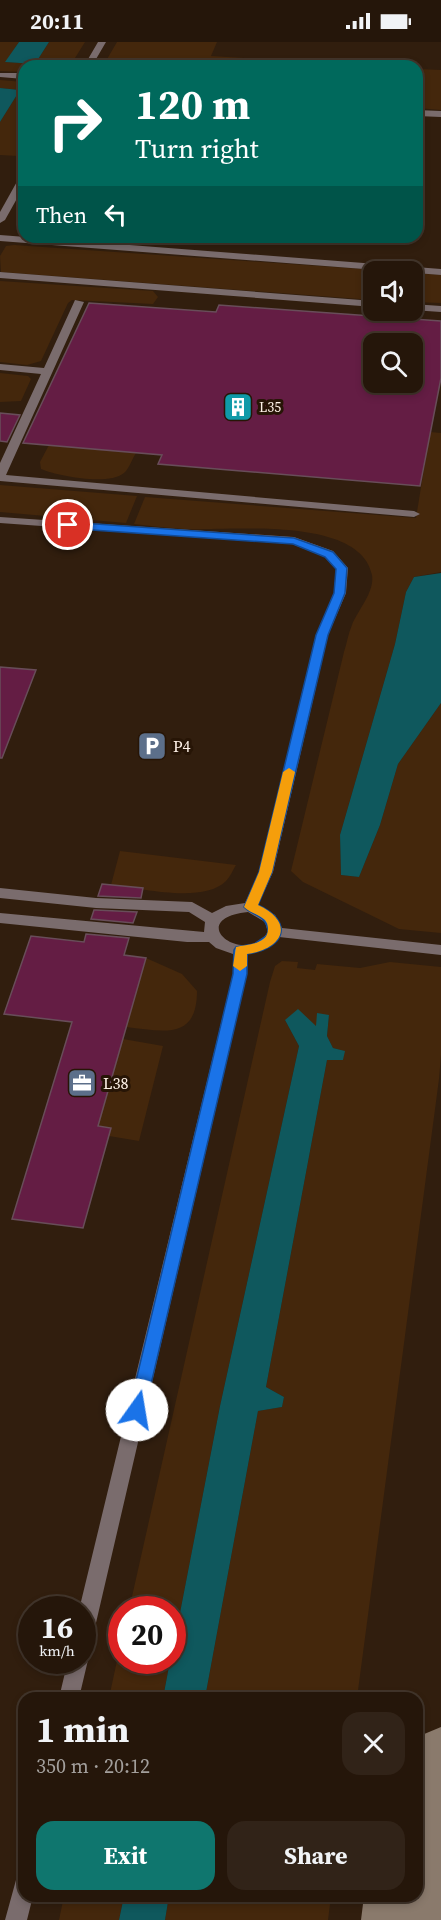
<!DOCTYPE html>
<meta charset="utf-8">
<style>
body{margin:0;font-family:"Source Serif 4",serif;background:#312318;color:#f1f3f6;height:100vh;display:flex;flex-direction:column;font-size:22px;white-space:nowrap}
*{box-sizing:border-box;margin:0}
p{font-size:20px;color:#a39f9c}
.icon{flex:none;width:33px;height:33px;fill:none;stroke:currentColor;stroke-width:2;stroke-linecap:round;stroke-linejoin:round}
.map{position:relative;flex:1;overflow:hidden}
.drawer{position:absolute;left:18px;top:1650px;width:405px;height:210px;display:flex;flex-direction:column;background:#25160a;border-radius:18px;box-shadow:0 3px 9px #0003,0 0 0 2px #42352b}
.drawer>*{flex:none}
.guide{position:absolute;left:18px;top:18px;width:405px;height:183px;border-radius:18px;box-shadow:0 3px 9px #0003,0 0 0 2px #42352b;background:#00695c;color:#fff;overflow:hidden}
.fabs{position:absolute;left:363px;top:219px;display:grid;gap:12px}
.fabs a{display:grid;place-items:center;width:60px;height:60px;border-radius:12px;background:#25160a;box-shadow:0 3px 9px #0003,0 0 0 2px #42352b;font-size:30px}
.speed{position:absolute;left:18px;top:1554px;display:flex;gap:12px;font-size:30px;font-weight:700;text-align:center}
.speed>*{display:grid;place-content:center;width:78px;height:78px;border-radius:50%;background:#25160a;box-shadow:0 3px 9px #0003,0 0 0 2px #42352b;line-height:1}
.speed small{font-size:15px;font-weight:400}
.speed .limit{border:9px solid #d22;background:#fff;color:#111}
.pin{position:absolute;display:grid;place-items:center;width:51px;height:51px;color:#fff;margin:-26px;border:3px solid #fff;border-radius:50%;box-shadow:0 2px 6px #0007}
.me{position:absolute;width:66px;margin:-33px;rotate:13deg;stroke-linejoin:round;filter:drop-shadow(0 0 4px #0008)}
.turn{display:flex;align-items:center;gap:21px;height:126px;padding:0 18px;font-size:27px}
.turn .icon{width:78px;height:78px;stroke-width:2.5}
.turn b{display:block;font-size:42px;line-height:51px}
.then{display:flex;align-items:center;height:57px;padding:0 18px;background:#0003;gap:12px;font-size:22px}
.round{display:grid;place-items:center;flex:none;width:63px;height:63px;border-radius:18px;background:#312318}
.headline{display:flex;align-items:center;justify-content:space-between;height:102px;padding:0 18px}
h1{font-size:36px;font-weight:700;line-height:45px}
.cta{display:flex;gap:12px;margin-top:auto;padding:12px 18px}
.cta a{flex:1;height:69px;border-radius:18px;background:#0f766e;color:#fff;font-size:24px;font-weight:700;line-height:69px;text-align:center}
.cta a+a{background:#312318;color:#f1f3f6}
.status{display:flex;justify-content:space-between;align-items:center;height:42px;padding:0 30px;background:#25160a;direction:ltr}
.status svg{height:16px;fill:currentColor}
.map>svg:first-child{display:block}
.green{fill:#44270c}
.water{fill:#0f585d}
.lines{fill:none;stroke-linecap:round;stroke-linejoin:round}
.taxiway{fill:#8a7a6c;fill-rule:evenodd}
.building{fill:#641d44;stroke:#684d59;stroke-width:1.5;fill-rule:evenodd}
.minor{fill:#7a6c6d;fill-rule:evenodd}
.route{fill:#1a73e8;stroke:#114b97;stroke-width:1.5}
.slow{fill:#f59e0b}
.labels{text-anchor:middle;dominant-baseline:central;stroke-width:6;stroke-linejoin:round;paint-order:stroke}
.far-poi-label{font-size:14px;fill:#fff2e8;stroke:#271506;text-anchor:start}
.poi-label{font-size:16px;fill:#fff2e8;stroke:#271506;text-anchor:start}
</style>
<div class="status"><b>20:11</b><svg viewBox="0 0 49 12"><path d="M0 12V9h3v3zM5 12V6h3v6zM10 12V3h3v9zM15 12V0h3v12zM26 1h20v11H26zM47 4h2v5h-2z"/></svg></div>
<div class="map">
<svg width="441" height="1878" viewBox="0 0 441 1878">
<rect width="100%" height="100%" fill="#311e0e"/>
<path class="green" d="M0 0H19L6 20 35 22 49 0H85L70 24H24V30L0 29Z
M117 0H217L211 14 373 24H103Z
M417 27 441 28V68L417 66Z
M0 38 24 40V104L18 114 0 113V80L20 48 0 46Z
M14 203 390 229 374 230 373 258 1 230 0 214 6 204Z
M413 231 441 233V261L413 260Z
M0 239 153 249 158 255 153 262 72 258 68 261 41 319 27 323 0 320Z
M0 331 28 334 31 337 21 359 0 360Z
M430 390 441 391V530L414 535 406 550 395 602 340 793 341 833 359 835 380 783 398 722 441 661V891L399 887 303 840 291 829 344 610C347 601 348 592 352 583 357 569 375 550 372 533 360 473 228 489 184 487 168 486 151 484 134 482L145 455 416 476Z
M49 403 136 411C132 417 129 427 124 431 108 444 58 434 41 427L40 420Z
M0 443 137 454 126 481 0 470Z
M120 809 236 823C233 828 230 835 226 839 203 862 141 846 111 843Z
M146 916 182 932 197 949C197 999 163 989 126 985Z
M282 919 298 920 297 926 315 928 317 922 360 926 390 920 441 925V1013L439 1037 357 1656H205L258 1369 282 1365 284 1355 266 1345 327 1018H343L344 1009 333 1006 327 994 329 973 316 984 285 978 299 1004 220 1364 173 1607 172 1568H129L270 940 275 924Z
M123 997 163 1004 139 1099 109 1094 111 1086 98 1084Z
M121 1600 122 1618 170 1619 163 1656H109Z
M64 1854H124L119 1878H59Z
M169 1854H331L328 1878H165Z"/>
<path class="water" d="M19 0H49L35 22 5 20Z
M0 46 20 48 0 80Z
M441 531V661L398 722 380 783 359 835 341 833 340 793 395 602 406 550 414 535Z
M298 967 316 984 317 971 329 973 327 994 333 1006 345 1009 343 1018H327L266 1345 284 1355 282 1365 258 1369 205 1656H163L170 1619 172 1618 173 1607 220 1364 299 1004 285 978Z
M124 1854H169L165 1878H119Z"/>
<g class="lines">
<path class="taxiway" d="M441 1685V1878H361L364 1854H417V1695Z"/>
</g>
<path class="building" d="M89 261 216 270 219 263 441 279V336L420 444 158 422 162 413 23 401ZM374 302H412V340H374Z
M0 371 20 373 7 400 0 399Z
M0 625 36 628 2 716H0Z
M102 842 143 846 141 856 98 854Z
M94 868H96L137 870 133 881 91 877Z
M86 892 129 896 124 913 146 916 98 1084 111 1086 83 1186 12 1177 72 980 4 972 31 894 84 900Z"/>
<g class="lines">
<path class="minor" d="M98 0H106L92 24H84Z
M0 31H24V37L0 35Z
M417 68 441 69V75L417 74Z
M24 133V144L5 178 0 181V170L19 136Z
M0 193 441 227V233L0 199Z
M0 230 374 259V265L0 236Z
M75 258 84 260 6 433 414 469 420 472 414 475 0 439V421L41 332 0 328V322L44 326Z
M412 262 441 264V270L412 268Z
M0 475 294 495 333 509 348 526 346 551 328 593 273 830 258 863 275 873 282 886 441 903V913L279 895 270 905 248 912 247 932 92 1598 89 1604 82 1607V1568H79L233 932V912L216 906 209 900H187L0 881V871L204 890 205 880 189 870 96 866 0 856V846L96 856 192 860 212 871 226 864 245 861 259 830 316 593 334 551 336 527 325 515 292 502 0 481ZM248 870 265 880 268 890C243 926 183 877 248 870Z
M82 1611 88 1618 79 1656H59L68 1618H82Z
M24 1835V1854H33L27 1878H5L16 1838Z"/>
</g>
<path class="route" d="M68 480 294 496 333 510 347 526 345 551 328 593 272 830 258 863C295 880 285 907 247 912V932L145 1368 143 1373 137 1375 131 1373 129 1368 233 932 234 908 236 905 254 902 266 894 268 890C267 873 254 875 244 865L259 830 316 593 334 551 336 527 325 515 293 502 64 486V481Z"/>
<path class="slow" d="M289 726 295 730 272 830 258 863C295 880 284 907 247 912V924L240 929 233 924 236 905C247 902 268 903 268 887 268 881 266 878 261 875 255 871 249 870 244 865L259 830 283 730Z"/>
<defs>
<g id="building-square" transform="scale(1.5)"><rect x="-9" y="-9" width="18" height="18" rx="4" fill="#0f9aa8" stroke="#271506"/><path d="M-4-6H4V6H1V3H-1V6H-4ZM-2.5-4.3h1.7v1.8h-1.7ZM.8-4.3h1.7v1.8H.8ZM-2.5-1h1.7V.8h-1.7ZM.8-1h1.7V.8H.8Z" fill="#fff"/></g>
<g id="parking-square" transform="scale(1.5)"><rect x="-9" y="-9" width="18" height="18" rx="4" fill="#5c6f8a" stroke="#271506"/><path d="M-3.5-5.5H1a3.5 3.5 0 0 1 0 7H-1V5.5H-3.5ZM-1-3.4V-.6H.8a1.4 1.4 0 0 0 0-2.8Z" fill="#fff"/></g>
<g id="office-square" transform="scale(1.5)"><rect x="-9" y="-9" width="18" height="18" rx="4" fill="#5c6f8a" stroke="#271506"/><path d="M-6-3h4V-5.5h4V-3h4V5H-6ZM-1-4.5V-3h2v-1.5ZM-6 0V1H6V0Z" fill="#fff"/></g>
</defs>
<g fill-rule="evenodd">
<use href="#building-square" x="238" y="365"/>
<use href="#parking-square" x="152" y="704"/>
<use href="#office-square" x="82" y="1041"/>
</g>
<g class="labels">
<g class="far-poi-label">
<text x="259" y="365">L35</text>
</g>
<g class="poi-label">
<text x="173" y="704">P4</text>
<text x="103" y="1041">L38</text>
</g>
</g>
</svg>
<div class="fabs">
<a><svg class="icon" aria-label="sound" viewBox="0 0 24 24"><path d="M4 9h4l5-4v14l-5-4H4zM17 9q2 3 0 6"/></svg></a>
<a><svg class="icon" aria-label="search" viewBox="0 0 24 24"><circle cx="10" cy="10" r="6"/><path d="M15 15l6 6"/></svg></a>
</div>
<div class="speed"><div>16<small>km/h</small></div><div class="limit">20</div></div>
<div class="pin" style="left:68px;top:483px;background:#d93025"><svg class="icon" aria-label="arrive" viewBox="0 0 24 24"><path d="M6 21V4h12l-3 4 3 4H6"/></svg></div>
<svg class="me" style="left:137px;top:1368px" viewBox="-20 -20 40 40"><circle r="19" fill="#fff"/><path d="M0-13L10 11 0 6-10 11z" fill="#1a73e8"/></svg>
<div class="guide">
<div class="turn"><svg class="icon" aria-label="right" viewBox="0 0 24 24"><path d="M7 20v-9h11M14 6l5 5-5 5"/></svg><div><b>120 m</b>Turn right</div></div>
<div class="then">Then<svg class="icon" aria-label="left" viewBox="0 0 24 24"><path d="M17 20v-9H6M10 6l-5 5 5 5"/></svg></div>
</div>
<section class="drawer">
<div class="headline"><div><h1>1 min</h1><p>350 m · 20:12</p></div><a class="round"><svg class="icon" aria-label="close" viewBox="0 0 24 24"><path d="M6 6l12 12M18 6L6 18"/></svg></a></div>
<div class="cta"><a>Exit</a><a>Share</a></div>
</section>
</div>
